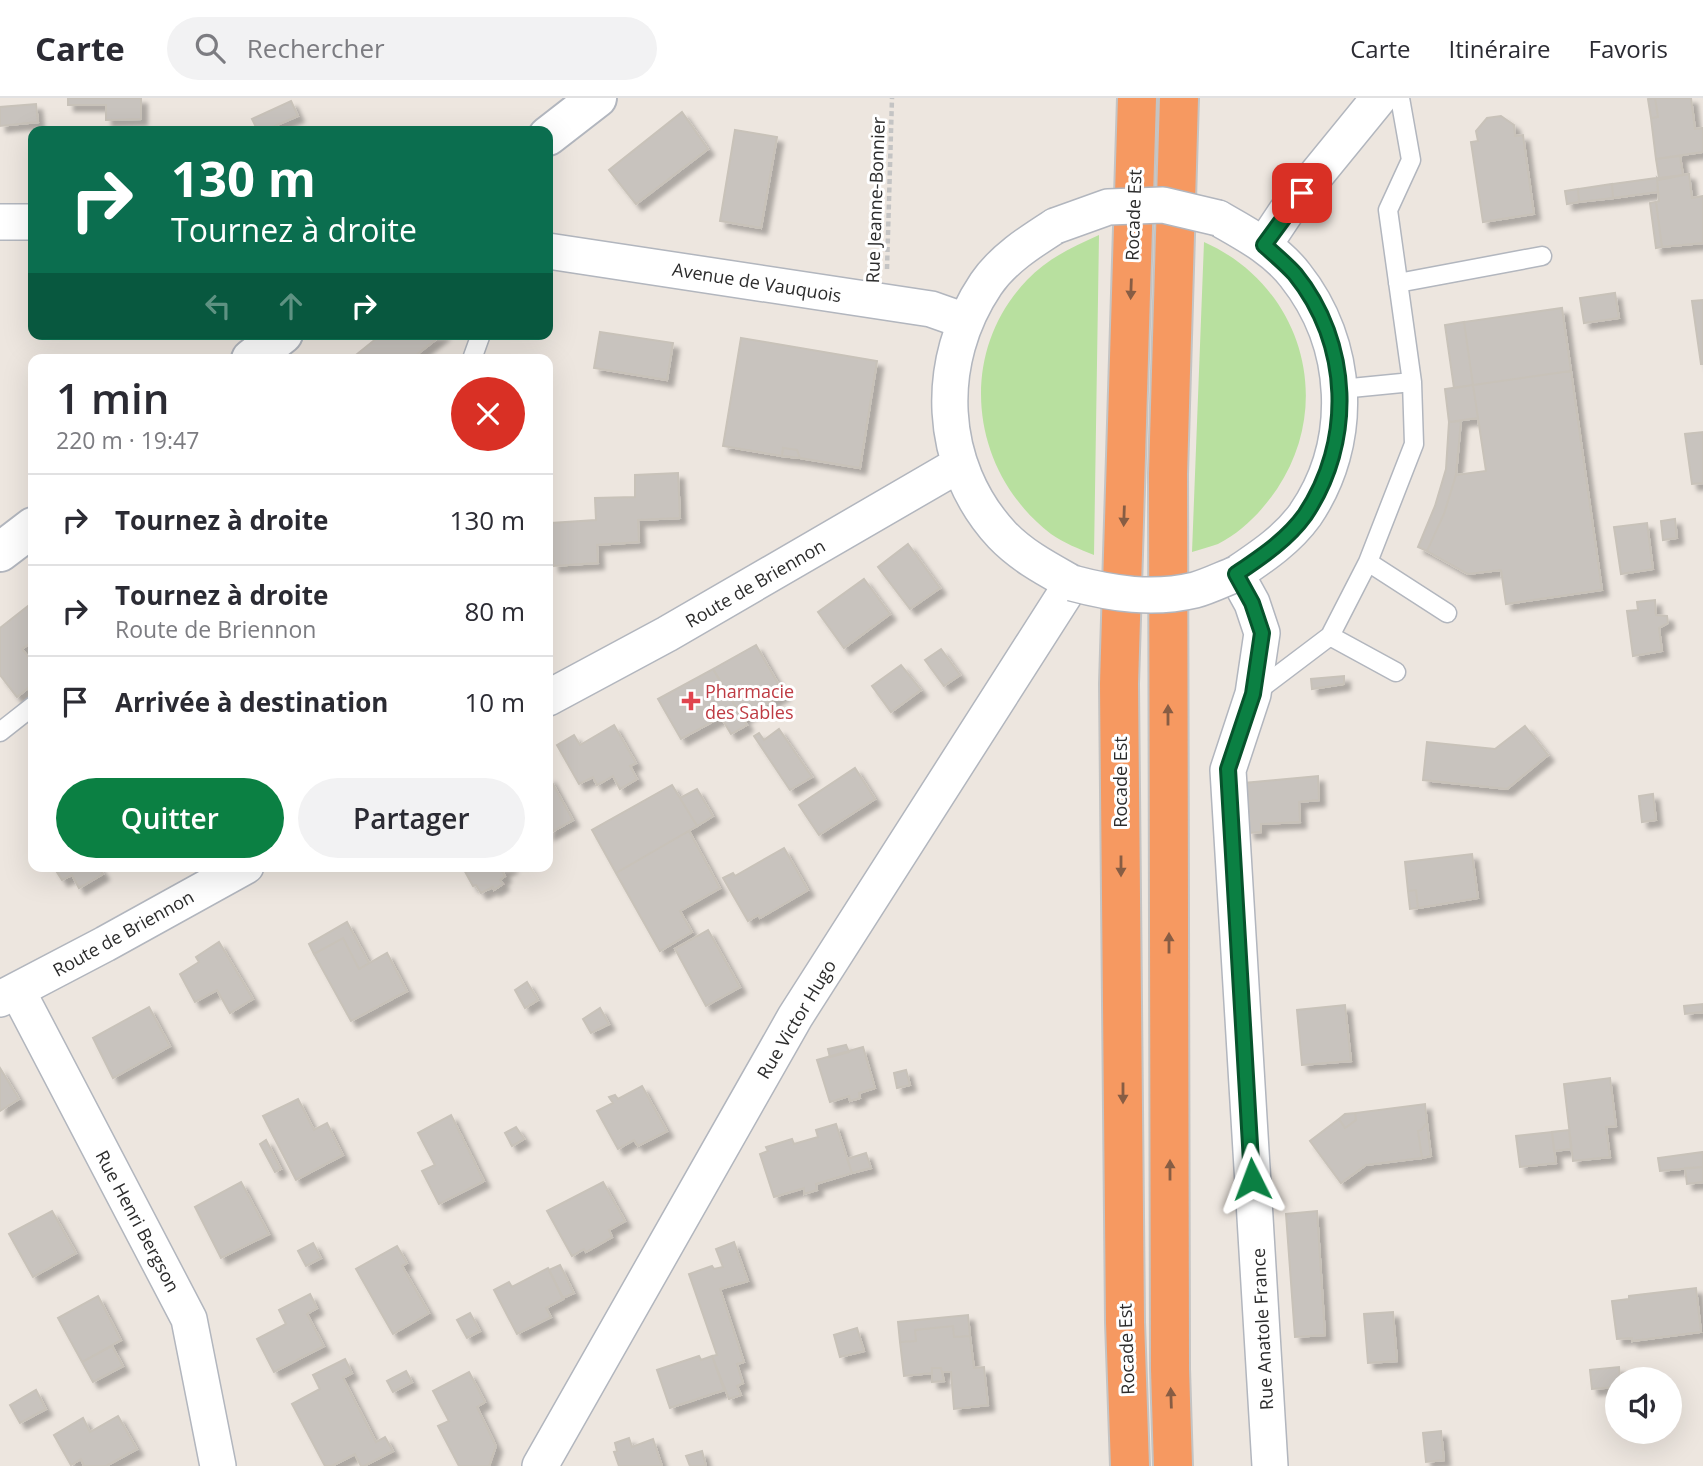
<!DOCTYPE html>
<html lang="fr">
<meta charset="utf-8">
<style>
body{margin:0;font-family:"Open Sans",sans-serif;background:#f2f2f3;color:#2b2b33;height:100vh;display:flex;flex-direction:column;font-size:26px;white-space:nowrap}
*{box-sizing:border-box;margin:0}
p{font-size:23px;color:#7c7c81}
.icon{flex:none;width:38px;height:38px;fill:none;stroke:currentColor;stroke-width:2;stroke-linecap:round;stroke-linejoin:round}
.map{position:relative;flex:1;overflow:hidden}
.details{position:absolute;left:28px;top:256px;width:525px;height:518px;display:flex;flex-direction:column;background:#fff;border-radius:14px;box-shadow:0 7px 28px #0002}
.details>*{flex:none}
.hud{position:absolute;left:28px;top:28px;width:525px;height:214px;border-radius:14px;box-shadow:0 7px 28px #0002;background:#0b6e4f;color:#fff;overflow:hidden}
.controls{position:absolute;left:1605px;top:1269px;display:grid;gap:14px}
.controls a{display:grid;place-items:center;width:77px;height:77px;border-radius:50%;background:#fff;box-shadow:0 7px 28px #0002;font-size:35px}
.pin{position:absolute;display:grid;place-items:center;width:60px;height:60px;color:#fff;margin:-30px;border-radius:14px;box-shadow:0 4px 10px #0006}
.me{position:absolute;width:77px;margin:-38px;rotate:357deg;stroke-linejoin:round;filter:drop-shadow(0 0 5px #0008)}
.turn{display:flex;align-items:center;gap:24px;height:147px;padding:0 28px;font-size:32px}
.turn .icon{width:91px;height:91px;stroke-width:2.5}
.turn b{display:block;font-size:49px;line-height:60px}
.lanes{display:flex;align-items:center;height:66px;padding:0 28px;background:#0003;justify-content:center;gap:35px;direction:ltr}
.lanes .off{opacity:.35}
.round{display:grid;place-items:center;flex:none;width:74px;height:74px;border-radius:37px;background:#f2f2f3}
.headline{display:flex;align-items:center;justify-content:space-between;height:119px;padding:0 28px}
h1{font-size:42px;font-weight:600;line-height:52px}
.cta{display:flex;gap:14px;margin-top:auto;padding:14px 28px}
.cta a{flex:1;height:80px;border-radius:42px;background:#0b8043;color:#fff;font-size:28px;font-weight:600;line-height:80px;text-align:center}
.cta a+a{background:#f2f2f3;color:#2b2b33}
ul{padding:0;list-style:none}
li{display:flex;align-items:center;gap:21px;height:91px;padding:0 28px;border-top:2px solid #e1e1e2}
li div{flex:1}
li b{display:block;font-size:26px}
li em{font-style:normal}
header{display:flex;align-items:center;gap:42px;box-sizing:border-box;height:98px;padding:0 35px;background:#fff;border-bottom:2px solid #e1e1e2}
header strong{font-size:33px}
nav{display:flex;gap:38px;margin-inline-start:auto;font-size:24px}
.search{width:490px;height:63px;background:#f2f2f3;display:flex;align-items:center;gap:18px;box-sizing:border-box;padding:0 24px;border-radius:38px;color:#7c7c81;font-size:26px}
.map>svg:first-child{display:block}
.green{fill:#b8e09f}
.building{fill:#c8c3be;stroke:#c8c2b9;stroke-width:2;filter:url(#shadow)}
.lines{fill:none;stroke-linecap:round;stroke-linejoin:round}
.lane-casing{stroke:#b2b6be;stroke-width:21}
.street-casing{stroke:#b2b6be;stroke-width:38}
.secondary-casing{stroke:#b2b6be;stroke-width:42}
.highway-casing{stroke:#c4c4c4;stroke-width:42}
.path{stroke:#c4c4c4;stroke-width:4.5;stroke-dasharray:5 3.5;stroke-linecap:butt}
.lane{stroke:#fff;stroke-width:18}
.street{stroke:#fff;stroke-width:35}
.secondary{stroke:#fff;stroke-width:38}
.highway{stroke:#f69961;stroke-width:38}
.street-bridge-casing{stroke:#b2b6be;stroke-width:38;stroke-linecap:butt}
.street-bridge{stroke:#fff;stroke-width:35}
.oneway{fill:#875d44}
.route-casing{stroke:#07532c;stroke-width:18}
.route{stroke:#0b8043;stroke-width:12}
.health-dot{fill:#e0444e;stroke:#fff;stroke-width:2.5}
.labels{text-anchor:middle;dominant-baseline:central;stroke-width:6;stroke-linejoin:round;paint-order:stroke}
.street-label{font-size:18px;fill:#2c2c2c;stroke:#fff}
.health-label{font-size:18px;fill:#be3a42;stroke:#fff;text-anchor:start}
</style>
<header>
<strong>Carte</strong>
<div class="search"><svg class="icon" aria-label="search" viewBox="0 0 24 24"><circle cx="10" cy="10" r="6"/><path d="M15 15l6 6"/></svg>Rechercher</div>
<nav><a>Carte</a><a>Itinéraire</a><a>Favoris</a></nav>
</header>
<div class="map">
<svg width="1703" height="1368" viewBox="0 0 1703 1368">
<defs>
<filter id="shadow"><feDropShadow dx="6" dy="6" stdDeviation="2" flood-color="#0004"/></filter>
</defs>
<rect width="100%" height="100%" fill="#ede6df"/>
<path class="green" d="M1099 137 1094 457C1079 451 1064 445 1051 436 971 375 955 257 1027 182 1047 161 1072 149 1099 137Z
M1204 144C1301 187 1336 303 1277 391 1262 413 1242 434 1218 446 1210 449 1201 451 1192 454Z"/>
<path class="building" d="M68 0H141V21L106 22V7H68Z
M1655 0H1691L1695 31 1703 30V54L1656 61 1651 20 1658 19Z
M1655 0 1658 19 1651 20 1648 1Z
M291 3 298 18 263 33H258L252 21Z
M36 6 38 24 0 28V9Z
M682 14 708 51 636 106 609 72Z
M1501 18 1514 27 1515 38 1523 37 1534 116 1483 124 1471 44 1478 43 1476 33 1487 20Z
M735 32 777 39 761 130 720 123Z
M1680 58 1683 77 1659 80 1656 61Z
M1689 76 1692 100 1703 98V145L1662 149 1656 104 1659 103 1657 80 1659 82Z
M1657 80 1658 94 1613 100 1612 86Z
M1612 86 1613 100 1579 104 1578 91Z
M1578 91 1579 104 1567 106 1565 93Z
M1656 104 1662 149 1656 150 1650 105Z
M1615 195 1619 220 1584 225 1580 200Z
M1703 202V266H1701L1692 203Z
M1562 210 1571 273 1473 287 1464 224Z
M1464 224 1473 287 1454 290 1445 227Z
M600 234 673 245 667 282 594 270Z
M382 236H443L411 261H351Z
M741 240 877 263 860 370 800 360 797 352 783 350 782 358 723 348Z
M1571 273 1602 492 1506 506 1501 472 1468 476 1427 453 1444 416 1456 377 1486 373 1473 287Z
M1473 287 1478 320 1449 324 1445 291Z
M1461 323 1456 377 1444 416 1427 453 1418 449 1435 408 1446 371 1449 324Z
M1703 334V385L1692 386 1685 336Z
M783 350 797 352 800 360 782 358Z
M678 375 680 420 638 422 639 444 597 447 598 465 553 468 551 425 596 422 595 400 635 399V377Z
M1675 421 1677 440 1663 442 1661 423Z
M1647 425 1653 471 1621 476 1614 429Z
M908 446 940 490 910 511 878 469Z
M864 481 890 516 844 550 818 514Z
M1655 502 1656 517 1667 518 1668 525 1659 530 1662 553 1633 558 1627 513 1638 512 1637 504Z
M33 504V543L22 551 33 565V586L17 599 0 577V530Z
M756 547 784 596 742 620 713 571Z
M941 551 960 577 944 588 925 562Z
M901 567 921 592 891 614 872 588Z
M713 571 747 627 731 636 721 619 681 641 658 601Z
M1344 578V586L1312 591 1311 581Z
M614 627 636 665 630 668 637 681 620 691 613 678 597 687 593 679 579 686 557 647 574 637 580 647Z
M1525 628 1548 657 1507 691 1423 682 1427 644 1495 651Z
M779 631 812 679 790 692 754 638 759 635 764 642Z
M855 670 875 701 819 737 799 707Z
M1318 678 1319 702 1299 704 1300 724 1261 726V734L1249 735 1244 685Z
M549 679 573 722 548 736V680Z
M672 687 697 728 616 775 592 732Z
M697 691 713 718 697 728 680 700Z
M1653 696 1656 722 1642 724 1639 698Z
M689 733 720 790 680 813 692 834 660 853 616 775Z
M784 750 808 792 760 820 758 817 748 823 723 780 733 775 735 778Z
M1472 756 1478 800 1418 810 1416 792 1408 793 1405 764Z
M53 768H98L103 776 79 790 72 777 62 782Z
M462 768H512L502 773 505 778 500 782 503 786 494 792 493 789 481 795 476 787 473 788Z
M1416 792 1418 810 1410 811 1408 793Z
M347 824 369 865 359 871 343 840 314 856 309 846Z
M708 832 740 889 706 908 675 851Z
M343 840 359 871 387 855 407 893 351 923 314 856Z
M219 844 253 901 230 915 217 892 195 904 180 876 199 864 196 859Z
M527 884 538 902 525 910 515 892Z
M1703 906V914L1685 916 1684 908Z
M1345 907 1351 963 1302 967 1297 912Z
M149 909 170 948 113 980 93 940Z
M600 910 609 926 591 935 583 921Z
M846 947 849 954 830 959 828 951Z
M863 949 875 990 859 995 860 1000 850 1003 849 998 830 1004 817 962Z
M0 970 19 1001 0 1013Z
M906 972 910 987 897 990 894 975Z
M1610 980 1616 1028 1606 1029 1610 1059 1573 1063 1564 986Z
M642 988 667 1033 638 1048 634 1042 618 1051 597 1013 613 1005 609 999 615 997 618 1001Z
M298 1001 314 1032 327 1025 343 1057 296 1082 263 1018Z
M1425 1006 1427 1025 1421 1032 1418 1033 1422 1060 1366 1067 1341 1085 1310 1043 1339 1021 1345 1030 1356 1022 1355 1015Z
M1355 1015 1356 1022 1345 1030 1339 1021 1345 1016Z
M451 1017 484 1083 439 1106 422 1073 435 1067 418 1035Z
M1427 1025 1431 1058 1422 1060 1418 1033 1421 1032Z
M836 1026 852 1075 816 1086 817 1092 804 1096V1090L774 1099 760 1056 768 1053 766 1049 792 1041 794 1046 818 1039 816 1032Z
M516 1029 524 1041 512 1048 505 1035Z
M1569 1032 1571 1051 1554 1053 1552 1034Z
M1552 1034 1556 1065 1520 1069 1516 1038Z
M266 1042 281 1071 275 1074 260 1046Z
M1703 1054V1069L1660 1073 1658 1060Z
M866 1055 871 1070 852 1075 847 1061Z
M1703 1069V1084L1687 1086 1685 1070Z
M241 1084 269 1136 221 1160 195 1109Z
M603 1084 625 1123 609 1132 612 1139 586 1154 584 1151 572 1158 547 1113Z
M52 1113 76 1155 33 1179 9 1136Z
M1317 1113 1325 1237 1295 1239 1286 1116Z
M734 1144 748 1183 720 1191 744 1264 737 1266 743 1285 737 1288 741 1297 729 1301 712 1258 717 1257 689 1176 712 1168 714 1171 723 1169 716 1151Z
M313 1145 321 1160 306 1168 298 1153Z
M397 1148 407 1165 402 1168 429 1215 393 1236 356 1171Z
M560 1167 574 1195 563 1200 549 1172Z
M548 1170 563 1201 546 1210 551 1219 517 1236 494 1192 509 1184 512 1189Z
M1696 1190 1701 1234 1632 1243V1240L1617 1241 1612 1203 1629 1201V1198Z
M310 1196 317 1210 307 1216 324 1248 274 1274 257 1241 286 1226 279 1212Z
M98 1198 121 1242 82 1264 58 1220Z
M1393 1214 1397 1263 1368 1265 1364 1216Z
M470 1215 480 1233 467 1240 457 1222Z
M968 1217 970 1238 954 1239 953 1228 915 1232 916 1243 900 1244 898 1224Z
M953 1228 954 1239 970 1238 974 1270 984 1269 988 1307 954 1311 951 1274H942L941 1270H932V1275L904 1278 900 1244 916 1243 915 1232Z
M857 1230 864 1253 840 1259 834 1237Z
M112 1248 123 1268 93 1284 82 1264Z
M699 1258 701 1262 712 1258 724 1292 670 1310 657 1272Z
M345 1261 352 1275 343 1280 376 1344 385 1339 393 1353 364 1368H361L355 1356 332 1368H325L292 1306 320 1291 313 1277Z
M1619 1269 1620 1281H1617V1289L1592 1291 1590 1272Z
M932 1270H941L944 1283 932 1284Z
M406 1273 412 1284 393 1294 387 1283Z
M469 1274 485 1304 477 1309 496 1348 489 1368H459L438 1328 449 1323 433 1293Z
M36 1292 46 1311 20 1325 10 1307Z
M118 1318 137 1351 106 1368H84L81 1361 71 1367 54 1337 83 1320 90 1334Z
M1441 1333 1444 1362 1426 1364 1423 1335Z
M629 1340 632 1349 653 1341 662 1368H619L614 1354 617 1353 615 1345Z
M702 1353 706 1368H690L686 1358Z"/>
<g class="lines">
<g class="lane-casing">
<path id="lane" d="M1400 0 1411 62 1388 112 1412 284
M1398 185 1542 158
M472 261 481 236
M1341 291 1412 284 1414 346 1368 464
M1330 538 1368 464 1447 515
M1256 594 1330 538 1396 574
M0 634 33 608"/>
</g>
<g class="street-casing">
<path id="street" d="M1218 120C1246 136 1275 151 1295 177 1350 246 1355 344 1305 417 1287 442 1261 459 1236 476L1252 505 1262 535 1253 596 1228 672 1270 1368
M0 124H33
M1264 147 1286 114 1379 0
M548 153 931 211 965 223
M548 600 667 536 960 366
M17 892 189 1221 218 1368
M0 901 105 846 246 768
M540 1368 795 919 1072 485C1047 471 1022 458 1002 437 937 367 934 263 986 186 1003 161 1030 144 1055 128"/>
</g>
<g class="secondary-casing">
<path id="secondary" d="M548 38 597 0
M251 261 283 236
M0 454 33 429"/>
</g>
<g class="highway-casing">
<path id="highway" d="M1130 1368 1125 1224 1119 586 1137 0
M1173 1368 1170 1271 1168 376 1179 0"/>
</g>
<path class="path" d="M887 171 892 0"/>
<use href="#lane" class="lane"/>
<use href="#street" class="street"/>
<use href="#secondary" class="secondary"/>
<use href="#highway" class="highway"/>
<g class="street-bridge-casing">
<path id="street-bridge" d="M1055 128 1108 109 1163 107 1218 120
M1072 485C1113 496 1153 502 1195 492 1209 488 1223 481 1236 476"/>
</g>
<use href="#street-bridge" class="street-bridge"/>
</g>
<defs><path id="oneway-solid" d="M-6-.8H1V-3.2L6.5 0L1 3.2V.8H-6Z" transform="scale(1.75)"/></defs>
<g class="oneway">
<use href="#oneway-solid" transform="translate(1131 191) rotate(92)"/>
<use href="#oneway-solid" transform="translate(1124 418) rotate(92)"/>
<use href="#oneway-solid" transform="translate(1168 617) rotate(-90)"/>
<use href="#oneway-solid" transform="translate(1121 768) rotate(90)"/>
<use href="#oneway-solid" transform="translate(1169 845) rotate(-90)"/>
<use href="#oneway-solid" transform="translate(1123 995) rotate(90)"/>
<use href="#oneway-solid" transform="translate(1170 1072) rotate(-90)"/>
<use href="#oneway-solid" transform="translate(1171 1300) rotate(-92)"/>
</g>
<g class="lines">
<g class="route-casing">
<path id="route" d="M1252 1081 1228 671 1253 596 1262 535 1252 505 1236 476C1261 459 1287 442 1305 417 1354 344 1351 245 1295 176 1286 166 1274 156 1264 147L1302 95"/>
</g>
<use href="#route" class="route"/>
</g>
<path class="health-dot" d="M687.5 592.5h7v7h7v7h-7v7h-7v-7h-7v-7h7z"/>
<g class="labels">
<g class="street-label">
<text transform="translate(875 102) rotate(-88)">Rue Jeanne-Bonnier</text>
<text transform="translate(1133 117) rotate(-88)">Rocade Est</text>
<text transform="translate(757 184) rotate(9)">Avenue de Vauquois</text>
<text transform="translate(755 485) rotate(-30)">Route de Briennon</text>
<text transform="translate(1120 684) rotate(-90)">Rocade Est</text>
<text transform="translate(123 835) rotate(-29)">Route de Briennon</text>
<text transform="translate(796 921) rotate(-59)">Rue Victor Hugo</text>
<text transform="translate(138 1123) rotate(62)">Rue Henri Bergson</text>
<text transform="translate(1262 1231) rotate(-93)">Rue Anatole France</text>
<text transform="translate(1126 1251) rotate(-92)">Rocade Est</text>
</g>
<g class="health-label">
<text x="705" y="593">Pharmacie<tspan x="705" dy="21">des Sables</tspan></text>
</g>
</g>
</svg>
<div class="controls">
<a><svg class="icon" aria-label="sound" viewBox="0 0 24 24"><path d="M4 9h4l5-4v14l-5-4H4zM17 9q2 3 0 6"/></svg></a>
</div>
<div class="pin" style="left:1302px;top:95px;background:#d93025"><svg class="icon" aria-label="arrive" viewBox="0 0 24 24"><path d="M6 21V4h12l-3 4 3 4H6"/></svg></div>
<svg class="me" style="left:1252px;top:1081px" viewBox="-20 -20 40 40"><path d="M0-17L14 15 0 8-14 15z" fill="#0b8043" stroke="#fff" stroke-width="4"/></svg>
<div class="hud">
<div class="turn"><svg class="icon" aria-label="right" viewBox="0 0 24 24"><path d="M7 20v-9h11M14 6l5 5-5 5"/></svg><div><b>130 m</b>Tournez à droite</div></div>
<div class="lanes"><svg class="icon off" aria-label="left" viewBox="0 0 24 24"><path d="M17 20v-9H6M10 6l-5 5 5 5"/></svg><svg class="icon off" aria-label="ahead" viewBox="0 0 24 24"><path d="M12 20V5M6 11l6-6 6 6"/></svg><svg class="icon" aria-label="right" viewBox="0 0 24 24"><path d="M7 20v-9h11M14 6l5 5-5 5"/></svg></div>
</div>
<section class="details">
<div class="headline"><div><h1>1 min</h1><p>220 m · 19:47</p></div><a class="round" style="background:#d93025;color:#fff"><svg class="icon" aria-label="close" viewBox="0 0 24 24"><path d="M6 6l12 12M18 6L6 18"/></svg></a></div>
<ul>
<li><svg class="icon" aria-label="right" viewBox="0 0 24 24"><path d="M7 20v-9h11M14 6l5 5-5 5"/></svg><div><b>Tournez à droite</b></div><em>130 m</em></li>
<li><svg class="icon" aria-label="right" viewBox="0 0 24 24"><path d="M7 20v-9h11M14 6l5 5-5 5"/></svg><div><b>Tournez à droite</b><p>Route de Briennon</p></div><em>80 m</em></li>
<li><svg class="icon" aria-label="arrive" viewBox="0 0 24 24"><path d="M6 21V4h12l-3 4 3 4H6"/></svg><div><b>Arrivée à destination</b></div><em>10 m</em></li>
</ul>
<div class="cta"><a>Quitter</a><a>Partager</a></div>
</section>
</div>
